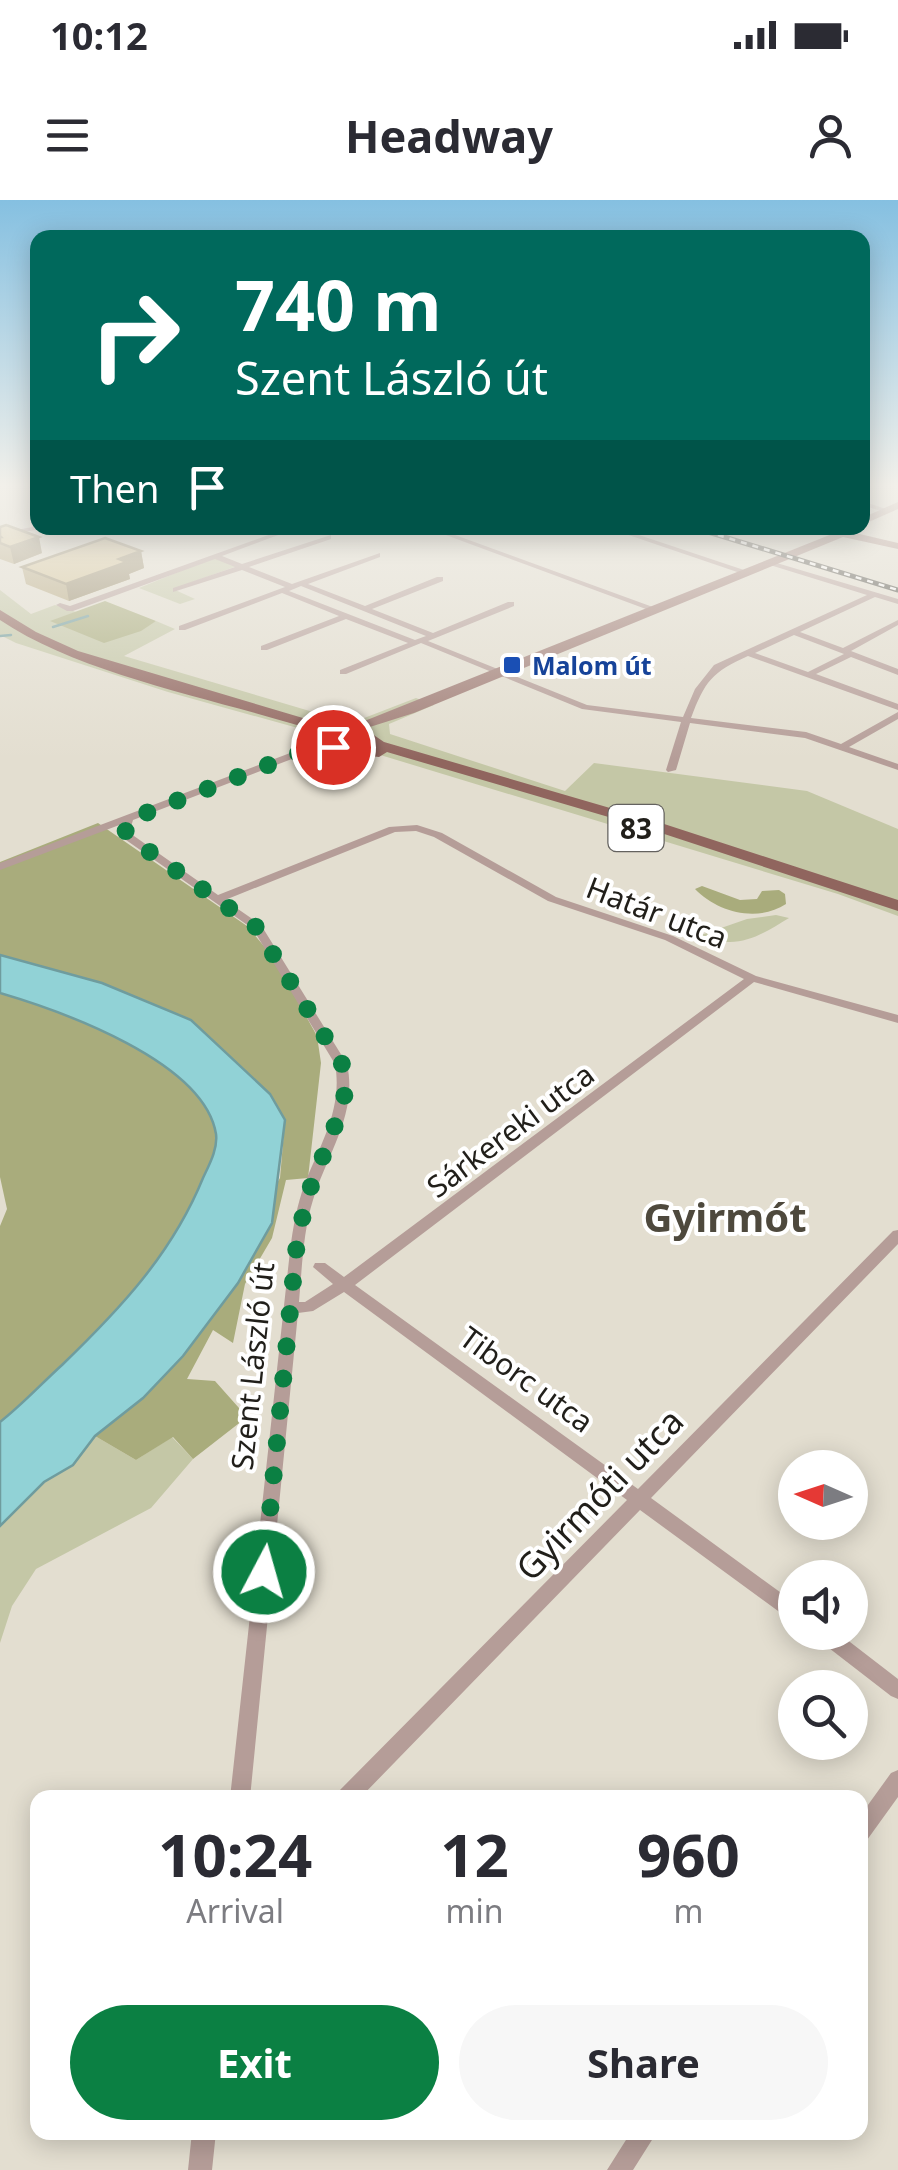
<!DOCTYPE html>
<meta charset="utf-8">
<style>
body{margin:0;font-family:"Noto Sans",sans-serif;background:#f7f7f7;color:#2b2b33;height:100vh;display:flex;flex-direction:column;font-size:38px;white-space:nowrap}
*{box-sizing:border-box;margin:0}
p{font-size:32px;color:#7c7c81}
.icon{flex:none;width:55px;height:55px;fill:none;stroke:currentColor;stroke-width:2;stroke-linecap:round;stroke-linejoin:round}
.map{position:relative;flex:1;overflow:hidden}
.drawer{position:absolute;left:30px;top:1590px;width:838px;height:350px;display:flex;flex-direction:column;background:#fff;border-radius:20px;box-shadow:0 5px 25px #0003}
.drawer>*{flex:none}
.banner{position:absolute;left:30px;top:30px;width:840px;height:305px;border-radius:20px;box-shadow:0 5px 25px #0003;background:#00695c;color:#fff;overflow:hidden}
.needle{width:65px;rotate:273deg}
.fabs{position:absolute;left:778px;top:1250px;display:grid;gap:20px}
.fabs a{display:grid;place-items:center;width:90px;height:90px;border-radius:50%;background:#fff;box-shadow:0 5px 25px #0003;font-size:50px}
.pin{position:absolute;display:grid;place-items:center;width:85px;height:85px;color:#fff;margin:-42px;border:5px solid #fff;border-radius:50%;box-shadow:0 2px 10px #0007}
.me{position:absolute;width:110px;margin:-55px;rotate:6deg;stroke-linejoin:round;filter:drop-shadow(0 0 8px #0008)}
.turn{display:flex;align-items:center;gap:35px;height:210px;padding:0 40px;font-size:45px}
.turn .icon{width:130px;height:130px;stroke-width:2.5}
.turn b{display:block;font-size:70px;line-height:85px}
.then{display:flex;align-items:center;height:95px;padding:0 40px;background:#0003;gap:20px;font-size:38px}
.eta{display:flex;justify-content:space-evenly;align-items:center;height:170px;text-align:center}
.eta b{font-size:60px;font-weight:700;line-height:70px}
.button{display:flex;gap:20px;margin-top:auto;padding:20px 40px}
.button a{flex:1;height:115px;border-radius:60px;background:#0b8043;color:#fff;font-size:40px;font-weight:700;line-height:115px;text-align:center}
.button a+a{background:#f7f7f7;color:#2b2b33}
.status{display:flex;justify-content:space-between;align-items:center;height:70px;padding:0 50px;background:#fff;direction:ltr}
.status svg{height:28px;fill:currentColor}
header{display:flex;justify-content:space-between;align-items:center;height:130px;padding:0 40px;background:#fff;font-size:45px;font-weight:700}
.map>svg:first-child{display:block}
.green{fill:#c4c7a6}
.forest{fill:#a9ac7c}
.water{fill:#91d2d6;stroke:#6f9c9e;stroke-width:2.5}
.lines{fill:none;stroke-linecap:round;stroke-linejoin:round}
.stream{stroke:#6f9c9e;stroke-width:2.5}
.street{fill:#b59d98;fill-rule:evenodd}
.secondary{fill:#a07d76;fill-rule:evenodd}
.primary{fill:#90655e;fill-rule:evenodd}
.rail-casing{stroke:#43413a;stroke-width:5}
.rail{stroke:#fff;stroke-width:2.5;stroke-dasharray:6;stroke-linecap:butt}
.wall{fill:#b5a67d}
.shaded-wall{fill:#948766}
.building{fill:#d3c191;stroke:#948766;stroke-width:2.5}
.route{stroke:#0b8043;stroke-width:18;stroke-dasharray:0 32.4}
.transit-dot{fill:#1a4fb4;stroke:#fff;stroke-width:4}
.labels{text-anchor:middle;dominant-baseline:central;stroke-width:8;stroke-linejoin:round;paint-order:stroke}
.far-transit-label{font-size:25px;font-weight:bold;fill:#164399;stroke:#fff;text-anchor:start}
.shield{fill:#fff;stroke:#64625f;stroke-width:2.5}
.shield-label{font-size:28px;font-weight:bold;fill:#211f1a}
.street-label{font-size:30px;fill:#211f1a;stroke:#fff}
.near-street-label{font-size:35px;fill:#211f1a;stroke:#fff}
.district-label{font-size:40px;font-weight:bold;fill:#4e493d;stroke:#fff}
</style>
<div class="status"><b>10:12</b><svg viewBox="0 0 49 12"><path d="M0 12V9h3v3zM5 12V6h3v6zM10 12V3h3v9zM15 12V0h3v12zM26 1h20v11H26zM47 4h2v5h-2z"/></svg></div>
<header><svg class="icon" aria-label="menu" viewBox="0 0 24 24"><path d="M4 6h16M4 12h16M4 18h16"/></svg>Headway<svg class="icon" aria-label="person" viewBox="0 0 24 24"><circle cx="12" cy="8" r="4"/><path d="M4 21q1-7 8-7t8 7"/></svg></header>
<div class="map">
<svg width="898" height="1970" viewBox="0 0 898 1970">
<rect width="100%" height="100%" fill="#e3ded0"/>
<path class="green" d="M215 357 237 366 173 389 195 399 180 404 139 388Z
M0 390 31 414 55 405 76 412 52 421 124 435 156 421 175 429 124 456 340 520H359L416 498 434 505 389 524 390 534 565 591 594 563 807 591 898 629V716L838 694 354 547 326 551 305 544V530L168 492 16 443 0 435Z
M776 715 789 718C758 737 736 751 701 735L747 719Z
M95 1236 136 1260 172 1237 193 1259 151 1308 36 1369 12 1406 0 1443V1326L44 1282 73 1265Z"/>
<path class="forest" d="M105 401 156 421 141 431 104 443 50 421Z
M98 623 247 726 273 757 317 836 321 863 308 978 286 980 272 1038 245 1084 233 1143 213 1130 187 1179 215 1181 247 1217 193 1259 173 1237 136 1260 95 1236 143 1198 280 978 285 920 270 894 191 820 102 783 0 755V662Z
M702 686 740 700 757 699 762 691 779 690 785 694 786 704C757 723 717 712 695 689Z
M0 793C61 811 204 861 216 934 218 949 209 965 203 978 172 1054 120 1109 62 1165 41 1184 22 1205 0 1222V1026L7 1009 0 977Z"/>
<path class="water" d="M0 755 102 783 191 820 270 894 285 920 272 1023 238 1083 183 1156 143 1198 95 1236 73 1265 44 1282 0 1326V1222C22 1205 41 1184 62 1165 120 1109 172 1054 203 978 209 965 218 949 216 934 204 861 61 811 0 793Z"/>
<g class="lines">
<path class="stream" d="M53 427 88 416
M0 436 11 435"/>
<path class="street" d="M22 284H30L38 287V292Z
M862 301 886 309 887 310 884 312 862 305Z
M38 326 45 328 0 337V333Z
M288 328H297L222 356 242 364 331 335V339L249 367 292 384 380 353V357L308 384 365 406 437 377H443V381L372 409 433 433 508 402H514V406L428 441 587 505 683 517 695 489 714 465 867 395 770 365V361L898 399V404L875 397 800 432 843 448 898 420V425L851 451 898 469V475L851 457 816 474 898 504V510L748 456C712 472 705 481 691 518L806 532 841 544 898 512V519L849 547 898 564V570L805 538 690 523 676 570 668 572 666 570 681 522 582 509 421 443 346 474H340V470L408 443 346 419 267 450H261V446L339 416 282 393 185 430H179V426L285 387 242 370 173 392V388L235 367 215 359 73 411H67L56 405 60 403 70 406ZM301 386 426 436 415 440 289 391ZM794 435 844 454 808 472 755 453Z
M427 328H436L661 410 654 412Z
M608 328H618L753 373 746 375Z
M333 544 338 547 336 549 310 552 133 620 130 630 134 636 218 695 389 627 417 625 442 633 556 697 673 736 756 776 898 815V823L754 782 355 1085 638 1289 893 1031 898 1030V1044L651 1298 795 1403V1421L789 1419 640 1310 360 1598H336L339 1591 627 1300 344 1092 313 1111 298 1113 250 1598H230L290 1051C293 1027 297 1005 305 983 321 943 343 908 335 864L253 729 126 640 120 630 122 624 0 670V663L306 547ZM416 631 434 637 548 701 665 740 744 779 344 1077 325 1063H315L313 1067 333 1084 305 1102H299C302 1068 303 1032 313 1000 327 954 358 914 347 864L261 725 225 700 395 632Z
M813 1432H837L898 1479V1499L891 1496 816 1438Z
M898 1570V1597L867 1640 860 1643V1616L891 1573Z
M192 1932H216L212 1970H188Z
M631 1932H657L633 1970H607Z"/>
<path class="secondary" d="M898 302V309L862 325V318Z
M813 328H857L851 332 898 343V349L843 337 414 513 354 532 347 528 832 334Z"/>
<path class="primary" d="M0 410 36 432 78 451 313 521 359 525 384 542 658 622 898 700V711L646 628 387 552 379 557 337 552 315 543V533H325L334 542 370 546C341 526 323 533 290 523 200 496 77 472 0 420Z"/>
<g class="rail-casing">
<path id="rail" d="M695 328 898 390"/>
</g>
<use href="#rail" class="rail"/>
</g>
<path class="wall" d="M0 327 42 353 14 364 0 359Z
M141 351 144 368 129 374 130 379 69 401 26 384 22 367Z"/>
<path class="shaded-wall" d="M39 337 42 353 14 364 10 347Z
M141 351 144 368 129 374 130 379 69 401 66 384 119 359Z"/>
<path class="building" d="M6 325 39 337 10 347 0 343V337H1L0 336V327Z
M105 338 141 351 119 359 127 362 66 384 22 367Z"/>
<linearGradient id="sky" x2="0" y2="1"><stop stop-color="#85c0e1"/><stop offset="0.51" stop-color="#f2f0ea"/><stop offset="1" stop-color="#f2f0ea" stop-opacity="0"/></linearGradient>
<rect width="898" height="559" fill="url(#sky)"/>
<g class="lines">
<path class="route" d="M264 1372 296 1051 306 999 343 905 346 884 342 864 256 727 130 638 125 630 128 620 314 547H333"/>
</g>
<rect class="transit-dot" x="502" y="455" width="20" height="20" rx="5"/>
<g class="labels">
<g class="far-transit-label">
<text x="532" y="465">Malom út</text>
</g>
<rect class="shield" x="608.5" y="605" width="55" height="46" rx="8"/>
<g class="shield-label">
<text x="636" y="628">83</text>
</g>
<g class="street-label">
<text transform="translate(657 712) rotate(21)">Határ utca</text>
<text transform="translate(510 930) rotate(-37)">Sárkereki utca</text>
<text transform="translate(252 1166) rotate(-84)">Szent László út</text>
<text transform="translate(527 1179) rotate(36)">Tiborc utca</text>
</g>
<g class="near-street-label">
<text transform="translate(599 1294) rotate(-46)">Gyirmóti utca</text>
</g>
<g class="district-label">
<text x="725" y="1016">Gyirmót</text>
</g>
</g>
</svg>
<div class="fabs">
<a><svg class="needle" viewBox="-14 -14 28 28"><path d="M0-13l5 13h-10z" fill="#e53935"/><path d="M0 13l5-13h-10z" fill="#7c7c81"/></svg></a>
<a><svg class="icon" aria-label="sound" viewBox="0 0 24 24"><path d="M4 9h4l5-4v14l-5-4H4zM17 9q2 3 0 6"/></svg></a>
<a><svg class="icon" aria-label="search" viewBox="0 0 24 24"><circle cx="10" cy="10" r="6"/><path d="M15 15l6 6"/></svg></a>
</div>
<div class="pin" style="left:333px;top:547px;background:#d93025"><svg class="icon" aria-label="arrive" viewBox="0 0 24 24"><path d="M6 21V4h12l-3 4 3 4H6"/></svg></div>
<svg class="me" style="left:264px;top:1372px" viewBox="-20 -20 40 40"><circle r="17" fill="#0b8043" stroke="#fff" stroke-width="3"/><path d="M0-11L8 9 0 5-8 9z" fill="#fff"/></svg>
<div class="banner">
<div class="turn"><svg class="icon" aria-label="right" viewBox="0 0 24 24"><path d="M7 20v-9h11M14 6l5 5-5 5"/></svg><div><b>740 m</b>Szent László út</div></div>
<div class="then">Then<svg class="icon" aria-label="arrive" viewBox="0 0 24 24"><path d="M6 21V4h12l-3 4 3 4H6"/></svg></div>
</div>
<section class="drawer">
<div class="eta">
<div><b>10:24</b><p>Arrival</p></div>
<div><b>12</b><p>min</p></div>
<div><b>960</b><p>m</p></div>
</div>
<div class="button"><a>Exit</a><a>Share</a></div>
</section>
</div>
